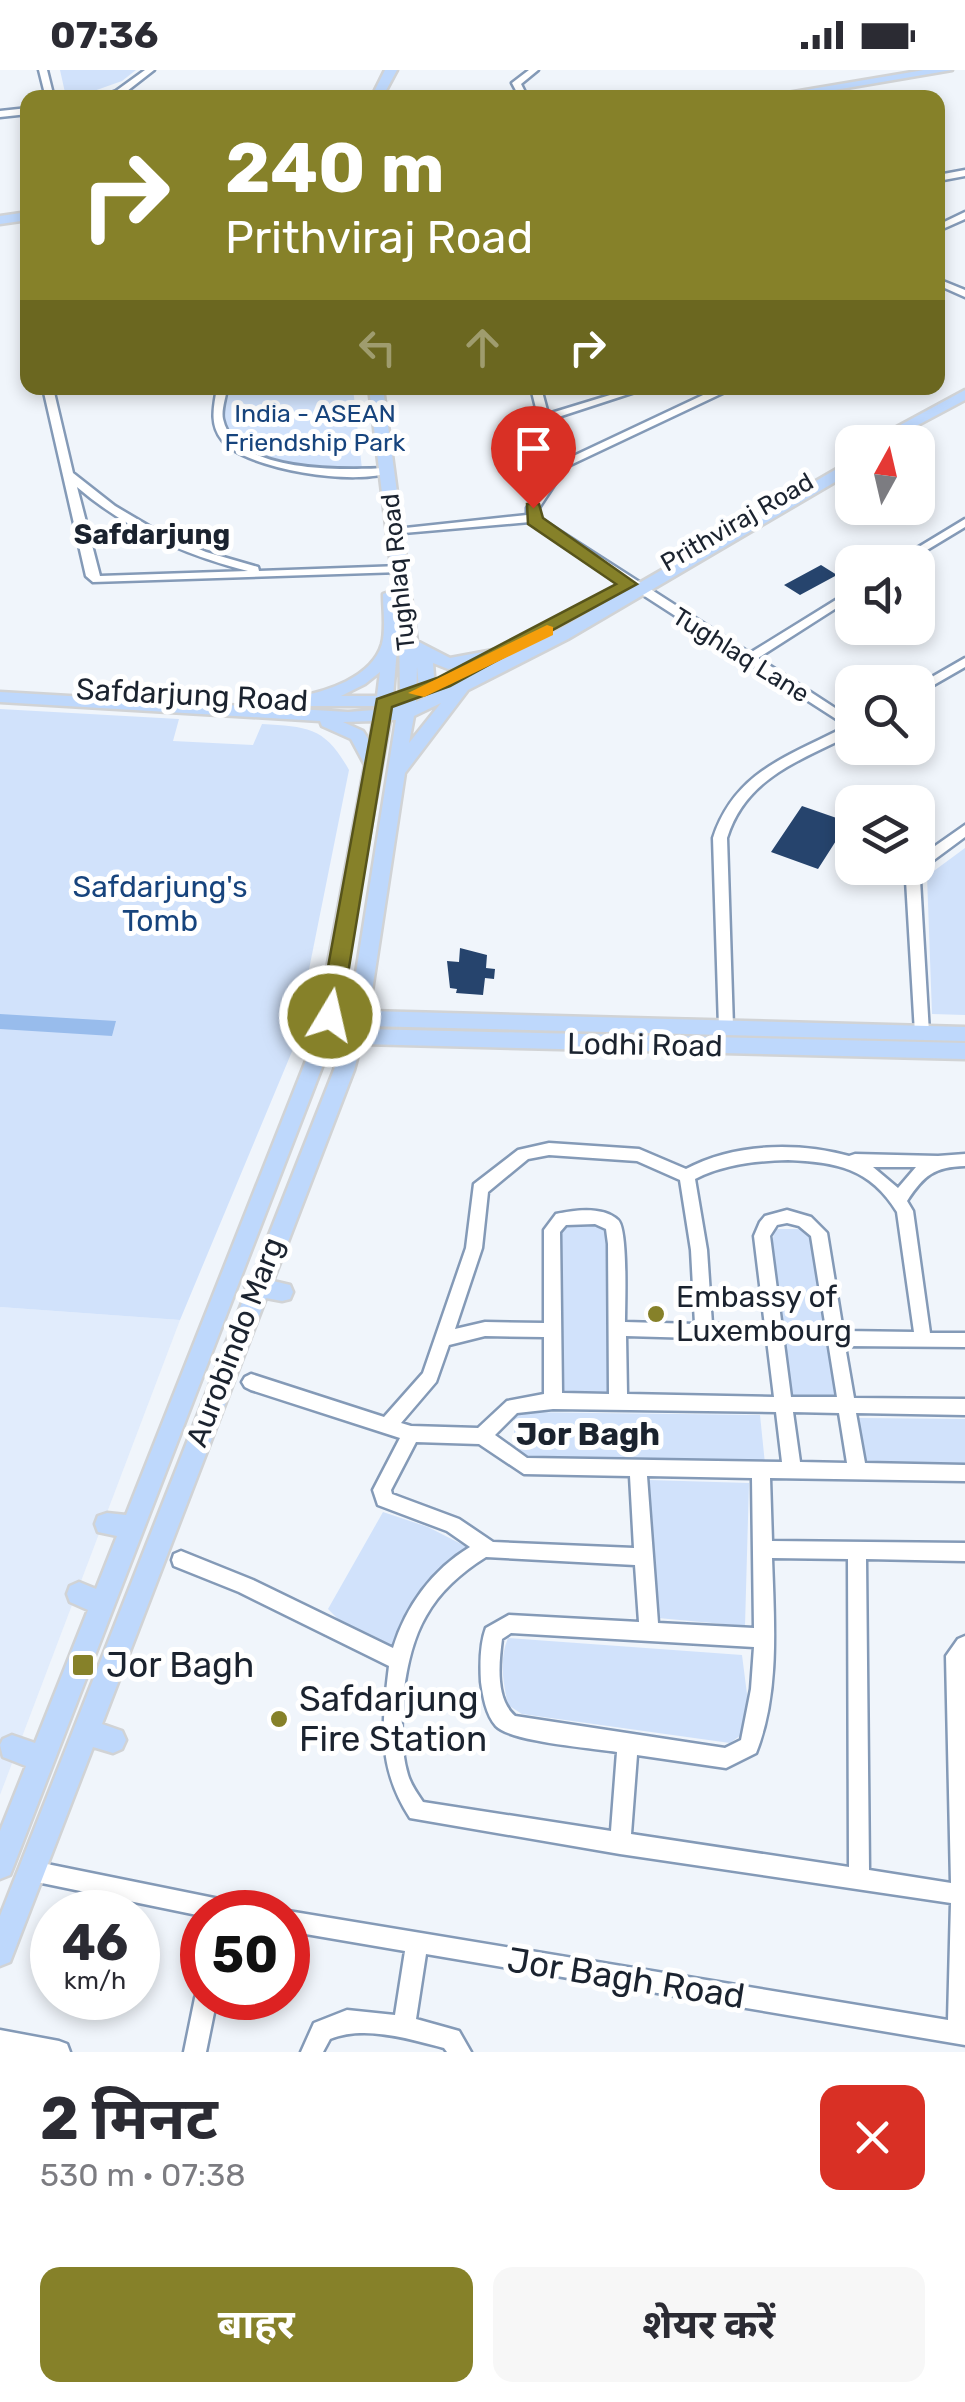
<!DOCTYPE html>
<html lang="hi">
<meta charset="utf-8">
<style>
body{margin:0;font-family:Rubik,"Noto Sans Devanagari",sans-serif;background:#f7f7f7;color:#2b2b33;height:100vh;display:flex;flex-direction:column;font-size:38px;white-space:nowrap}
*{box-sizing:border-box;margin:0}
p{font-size:32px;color:#7c7c81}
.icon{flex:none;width:55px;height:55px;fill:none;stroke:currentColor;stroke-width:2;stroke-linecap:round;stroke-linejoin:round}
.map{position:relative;height:1982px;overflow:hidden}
.sheet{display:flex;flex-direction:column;background:#fff;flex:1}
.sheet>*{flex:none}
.hud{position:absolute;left:20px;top:20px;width:925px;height:305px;border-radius:20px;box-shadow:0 5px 15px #0003;background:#868129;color:#fff;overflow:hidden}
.needle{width:65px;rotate:8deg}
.tools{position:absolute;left:835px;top:355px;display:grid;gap:20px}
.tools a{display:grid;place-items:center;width:100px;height:100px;border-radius:20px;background:#fff;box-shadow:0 5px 15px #0003;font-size:50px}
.speed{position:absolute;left:30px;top:1820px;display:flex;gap:20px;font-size:50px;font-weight:700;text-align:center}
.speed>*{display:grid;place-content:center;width:130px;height:130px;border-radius:50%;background:#fff;box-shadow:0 5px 15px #0003;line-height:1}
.speed small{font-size:25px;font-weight:400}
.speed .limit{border:15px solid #d22;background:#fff;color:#111}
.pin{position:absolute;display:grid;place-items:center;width:85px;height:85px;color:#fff;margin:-102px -42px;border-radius:50% 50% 50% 0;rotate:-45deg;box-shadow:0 0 10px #0007}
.pin .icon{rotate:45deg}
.me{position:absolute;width:110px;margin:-55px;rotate:9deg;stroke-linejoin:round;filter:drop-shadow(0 0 8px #0008)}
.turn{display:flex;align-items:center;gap:35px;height:210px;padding:0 40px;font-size:45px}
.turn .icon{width:130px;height:130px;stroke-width:2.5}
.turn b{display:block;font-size:70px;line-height:85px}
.lanes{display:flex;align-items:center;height:95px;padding:0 40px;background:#0003;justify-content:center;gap:50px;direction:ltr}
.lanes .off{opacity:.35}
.round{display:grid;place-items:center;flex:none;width:105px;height:105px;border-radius:20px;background:#f7f7f7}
.headline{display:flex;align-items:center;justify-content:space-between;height:170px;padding:0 40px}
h1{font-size:60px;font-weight:700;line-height:75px}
.primary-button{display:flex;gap:20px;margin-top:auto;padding:20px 40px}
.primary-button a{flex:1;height:115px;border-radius:20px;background:#868129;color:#fff;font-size:40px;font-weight:700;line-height:115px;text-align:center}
.primary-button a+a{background:#f7f7f7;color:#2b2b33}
.status{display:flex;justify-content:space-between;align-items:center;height:70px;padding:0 50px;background:#fff;direction:ltr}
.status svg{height:28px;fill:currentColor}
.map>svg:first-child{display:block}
.built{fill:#e1ecfc}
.green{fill:#d1e2fb}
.water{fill:#98bcec}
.building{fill:#26446d}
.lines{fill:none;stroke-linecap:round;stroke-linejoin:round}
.minor-casing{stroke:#849ab7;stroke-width:5}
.major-casing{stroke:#d1d3d5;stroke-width:5}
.minor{fill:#fff;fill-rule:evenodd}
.major{fill:#bed8fc;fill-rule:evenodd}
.route{fill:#868129;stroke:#57541b;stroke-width:2.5}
.slow{fill:#f59e0b}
.poi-dot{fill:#868129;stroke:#fff;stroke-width:4}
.labels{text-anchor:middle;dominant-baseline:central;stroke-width:10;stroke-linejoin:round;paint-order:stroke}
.far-park-label{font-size:25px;fill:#17447d;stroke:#fff}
.far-street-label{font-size:25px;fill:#1b232f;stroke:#fff}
.far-neighbourhood-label{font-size:28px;font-weight:bold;fill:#1b232f;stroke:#fff}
.street-label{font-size:30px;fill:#1b232f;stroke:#fff}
.park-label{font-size:30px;fill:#17447d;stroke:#fff}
.poi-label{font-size:30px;fill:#1b232f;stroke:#fff;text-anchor:start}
.neighbourhood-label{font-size:32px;font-weight:bold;fill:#1b232f;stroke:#fff}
.near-poi-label{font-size:35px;fill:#1b232f;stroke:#fff;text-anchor:start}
.near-street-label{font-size:35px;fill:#1b232f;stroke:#fff}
</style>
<div class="status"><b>07:36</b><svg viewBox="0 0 49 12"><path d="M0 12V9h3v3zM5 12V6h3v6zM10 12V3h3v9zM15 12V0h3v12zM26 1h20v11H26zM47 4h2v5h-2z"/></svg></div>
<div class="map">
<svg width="965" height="1982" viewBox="0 0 965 1982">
<rect width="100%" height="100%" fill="#f0f5fb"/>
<path class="built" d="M0 1237 180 1250 0 1725Z"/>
<path class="green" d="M60 0H136L122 11 74 28 66 27Z
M230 318H353L362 399C324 399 186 390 230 318Z
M0 639 179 649 173 671 253 675 262 654C309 657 325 657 349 700L293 979 180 1250 0 1237Z
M965 778V945L932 944 927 806Z
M569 1153 608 1157 613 1327 558 1324 557 1157Z
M775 1159H812L837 1325H790L771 1177Z
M514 1342 760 1345 765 1394 514 1391Z
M859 1348 965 1349V1397L865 1396Z
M649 1410 749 1413 745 1556 658 1548Z
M383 1442 428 1457 469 1478 431 1511 392 1575 339 1550 328 1539Z
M508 1568 742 1585 748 1632 744 1663 730 1673 522 1644 508 1635C503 1612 499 1589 508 1568Z"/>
<path class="water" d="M0 944 116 951 112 966 0 959Z"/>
<path class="building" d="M821 495 837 505 800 525 784 515Z
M802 736 848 752 818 799 771 782Z
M460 878 487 885 486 898 495 899 494 909 485 908 483 925 456 923 457 919 450 918 447 891 459 892Z"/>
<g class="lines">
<g class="minor-casing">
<path id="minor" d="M39 0H47L54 28H46Z
M145 0H154L122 25 98 28 116 21Z
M529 0H538L521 14 528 28H520L512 13Z
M28 38V44L0 47V41Z
M965 100V106L938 111V105Z
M965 142V149L938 161V155Z
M938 209 965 220V227L938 215Z
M28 237V244L23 241Z
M43 318H53L73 403 115 436 159 462 206 482 258 497 259 501 401 496 407 499 401 502 93 512 86 506ZM77 417C127 460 185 485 248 501L100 506Z
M217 318H227C226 327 221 340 223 349 235 404 345 400 387 398L392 401C361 417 245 400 222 370 209 354 214 336 217 318Z
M531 318H541L548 344 633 318H647L549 350 559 388 563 391 718 318H730L729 320 566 397 539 438 538 447 750 583 852 520V528L758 588 852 649V664C800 691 746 707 727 768L733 957 726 963 719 957 713 768C735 701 789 686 847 656L749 593H743L742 589 530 452 392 464 390 462 396 459 527 445V438L556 396 549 390Z
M965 449V457L907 492H894Z
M965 588V597L918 624V615Z
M965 755V767L923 798 920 810 929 963 922 969 915 963 906 810 909 798H918V788Z
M549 1073 639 1079 686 1099C734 1073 798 1072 849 1086L855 1084 938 1086 965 1084V1096C934 1097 924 1105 907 1131L913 1141 930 1263H965V1277L845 1276 854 1328 965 1329V1345L856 1343 865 1393 965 1395V1411L770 1408 772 1471 965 1473V1491L866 1489 869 1800 951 1813 946 1586 958 1569 965 1566V1975L426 1884 416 1949 459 1961 471 1982H447L444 1978C409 1969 365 1955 330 1969L323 1982H301L314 1953 347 1940 395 1945 405 1881 288 1861V1842H283L288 1841 948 1950 951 1833 620 1784 410 1748C377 1697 382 1654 389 1596L239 1522 174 1496 172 1490 174 1484 181 1481 253 1510 393 1578C406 1536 432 1500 470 1477L447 1461 378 1435 373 1420 400 1368 251 1320 245 1317 242 1312 245 1307 251 1304 384 1347 423 1303 466 1178 474 1114 518 1080ZM549 1085 637 1091 680 1110 691 1180 695 1254 625 1252C625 1235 628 1159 618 1150 603 1136 574 1140 556 1144L544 1160V1253L485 1252 455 1259 482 1178 488 1122 528 1089ZM788 1090C836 1092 870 1098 897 1142L914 1262 843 1261 827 1163 811 1147 787 1140 765 1146 760 1152 754 1166 765 1256 712 1254 707 1180 695 1109C724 1094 756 1091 788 1090ZM873 1097H916L898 1118ZM787 1153 799 1156 811 1166 837 1327H791L770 1166 777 1155ZM595 1154 606 1159 608 1174 609 1324 562 1323 560 1162 566 1155ZM485 1266 544 1267V1324L507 1331 478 1358 411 1356 401 1353 436 1312 449 1275ZM626 1266 767 1270 774 1327 627 1324ZM553 1339 776 1342 782 1392 527 1388 495 1365 517 1343ZM793 1342 839 1343 847 1393 800 1392ZM416 1372 479 1374 524 1404 630 1406 634 1478 493 1472 459 1449 392 1424 391 1420ZM647 1406 752 1408 754 1558 658 1553ZM486 1487 635 1495 639 1552 509 1545 486 1558C480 1574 480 1594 481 1612 483 1626 486 1645 496 1656 511 1672 593 1678 617 1682L611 1761 423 1732C417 1723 411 1715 408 1705 395 1662 403 1585 426 1546 440 1521 462 1502 486 1487ZM772 1488 848 1489 849 1797 631 1764 637 1685 726 1698 756 1683C780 1623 774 1551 772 1488ZM511 1563 754 1577 751 1619 741 1670 725 1678 515 1646C495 1629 499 1593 502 1569Z
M32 1791 234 1832 241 1835 244 1842H202V1846L32 1811 25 1808 22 1801 25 1794Z
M202 1919V1928H217L206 1982H184L195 1928 198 1920Z
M0 1960 59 1971 67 1974 70 1982H0Z"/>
</g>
<g class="major-casing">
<path id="major" d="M385 0H397L382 28H371Z
M924 0H952L788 28H758Z
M28 142V150L0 154V146Z
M369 318H383L417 571 450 588 493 580 501 585 499 589 448 599 433 593 435 618 427 623 419 618 417 597 416 632 556 561 847 393 852 392V402L568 569 468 620 405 703 369 941 965 957V971L366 956 365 959 965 973V989L361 974 354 1000 273 1211 290 1215 293 1222 290 1229 282 1231 266 1228 102 1654 122 1661 126 1670 122 1679 113 1683 93 1677 10 1892 0 1896V1846L247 1220 245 1216 252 1208 334 1000 342 971 334 966 14 1795 10 1805 0 1809V1761L26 1696 3 1687 0 1675 3 1669 12 1665 35 1673 88 1540 70 1532 67 1524 70 1516 79 1512 96 1519 117 1466 98 1462 95 1454 98 1446 107 1443 126 1445 313 973 365 695 351 669 322 656 320 651 0 632V622L348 642 375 640V636H302L294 631 296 627C325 622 372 608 382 574 386 559 383 539 383 524L394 520ZM399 555 400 628 393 626ZM380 602 377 626H341L365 614ZM441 633 409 673 414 646ZM390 650H396L350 941 340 943 337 947ZM373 651 370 672 363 661 343 652ZM337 948 346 957 335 960Z
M965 320V330L886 372H869Z"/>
</g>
<use href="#minor" class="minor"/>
<use href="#major" class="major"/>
</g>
<path class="route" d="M527 434H539L543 448 637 514 450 616 392 637 341 946 330 955 322 952 319 946 377 629 437 608 616 514 528 454Z"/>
<path class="slow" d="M547 555 553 557V565L424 627 408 623Z"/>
<g class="poi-dot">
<circle cx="656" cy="1244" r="10"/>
<rect x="71" y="1583" width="24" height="24" rx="5"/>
<circle cx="279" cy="1649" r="10"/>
</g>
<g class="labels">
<g class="far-park-label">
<text x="315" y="343">India - ASEAN<tspan x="315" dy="29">Friendship Park</tspan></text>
</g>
<g class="far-street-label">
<text transform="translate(737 452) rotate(-30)">Prithviraj Road</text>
<text transform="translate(398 502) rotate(-96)">Tughlaq Road</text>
<text transform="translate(741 585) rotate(32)">Tughlaq Lane</text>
</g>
<g class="far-neighbourhood-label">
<text x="152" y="464">Safdarjung</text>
</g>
<g class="street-label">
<text transform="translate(192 625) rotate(3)">Safdarjung Road</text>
<text transform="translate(645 975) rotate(1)">Lodhi Road</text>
<text transform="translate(235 1272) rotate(-69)">Aurobindo Marg</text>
</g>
<g class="park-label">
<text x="160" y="817">Safdarjung's<tspan x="160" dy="34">Tomb</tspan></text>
</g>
<g class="poi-label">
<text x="676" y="1227">Embassy of<tspan x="676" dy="34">Luxembourg</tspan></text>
</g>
<g class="neighbourhood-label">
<text x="588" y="1364">Jor Bagh</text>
</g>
<g class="near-poi-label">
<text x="106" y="1595">Jor Bagh</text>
<text x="299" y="1629">Safdarjung<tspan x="299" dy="40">Fire Station</tspan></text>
</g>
<g class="near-street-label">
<text transform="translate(626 1908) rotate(9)">Jor Bagh Road</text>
</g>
</g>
</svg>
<div class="tools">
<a><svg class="needle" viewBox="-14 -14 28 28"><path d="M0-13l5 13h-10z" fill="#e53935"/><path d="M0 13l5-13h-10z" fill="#7c7c81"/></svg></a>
<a><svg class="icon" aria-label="sound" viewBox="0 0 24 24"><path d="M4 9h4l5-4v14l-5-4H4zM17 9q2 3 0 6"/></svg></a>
<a><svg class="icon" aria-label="search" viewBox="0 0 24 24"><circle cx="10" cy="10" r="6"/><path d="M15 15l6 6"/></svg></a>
<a><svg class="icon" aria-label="layers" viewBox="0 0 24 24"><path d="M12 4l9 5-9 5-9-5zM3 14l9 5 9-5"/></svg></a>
</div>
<div class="speed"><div>46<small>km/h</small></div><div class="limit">50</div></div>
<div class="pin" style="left:533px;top:438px;background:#d93025"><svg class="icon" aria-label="arrive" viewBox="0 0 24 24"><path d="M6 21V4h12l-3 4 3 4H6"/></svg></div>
<svg class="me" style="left:330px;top:946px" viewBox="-20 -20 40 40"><circle r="17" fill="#868129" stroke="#fff" stroke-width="3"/><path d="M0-11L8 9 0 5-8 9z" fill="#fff"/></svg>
<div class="hud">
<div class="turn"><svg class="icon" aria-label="right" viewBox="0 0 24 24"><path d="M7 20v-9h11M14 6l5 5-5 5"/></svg><div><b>240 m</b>Prithviraj Road</div></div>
<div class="lanes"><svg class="icon off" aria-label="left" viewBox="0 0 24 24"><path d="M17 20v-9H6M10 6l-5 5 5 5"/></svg><svg class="icon off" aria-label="ahead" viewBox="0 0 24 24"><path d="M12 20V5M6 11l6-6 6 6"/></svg><svg class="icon" aria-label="right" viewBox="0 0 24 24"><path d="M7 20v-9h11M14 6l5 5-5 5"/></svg></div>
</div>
</div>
<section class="sheet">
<div class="headline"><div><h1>2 मिनट</h1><p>530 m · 07:38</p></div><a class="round" style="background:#d93025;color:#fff"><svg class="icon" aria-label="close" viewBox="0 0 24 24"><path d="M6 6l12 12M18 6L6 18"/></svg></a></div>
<div class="primary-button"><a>बाहर</a><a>शेयर करें</a></div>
</section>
